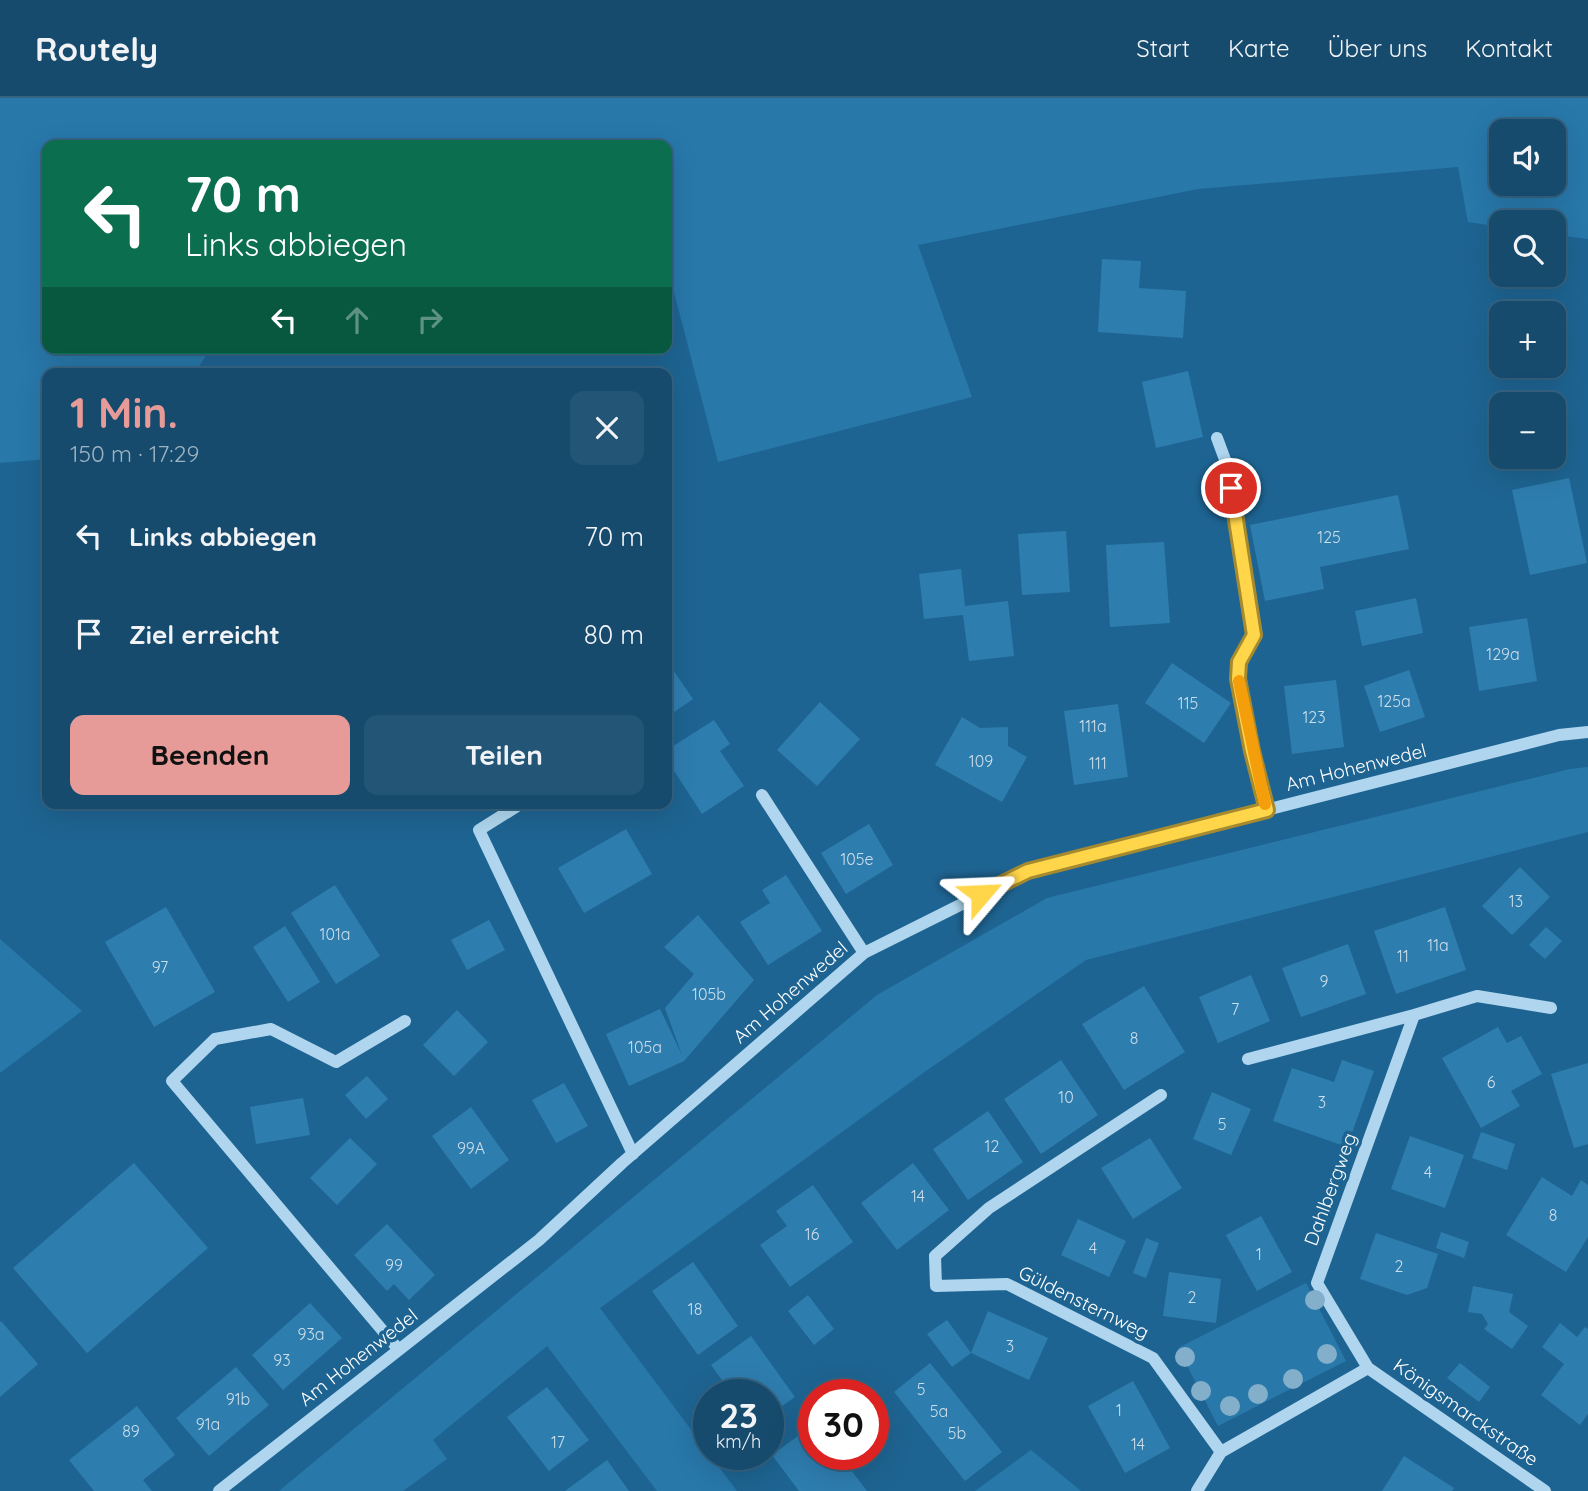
<!DOCTYPE html>
<html lang="de">
<meta charset="utf-8">
<style>
body{margin:0;font-family:Quicksand,sans-serif;background:#235576;color:#f1f3f6;height:100vh;display:flex;flex-direction:column;font-size:26px;white-space:nowrap}
*{box-sizing:border-box;margin:0}
p{font-size:23px;color:#9eb3c2}
.icon{flex:none;width:38px;height:38px;fill:none;stroke:currentColor;stroke-width:2;stroke-linecap:round;stroke-linejoin:round}
.map{position:relative;flex:1;overflow:hidden}
.drawer{position:absolute;left:42px;top:270px;width:630px;height:441px;display:flex;flex-direction:column;background:#164b6e;border-radius:14px;box-shadow:0 7px 28px #0002,0 0 0 2px #356381}
.drawer>*{flex:none}
.guide{position:absolute;left:42px;top:42px;width:630px;height:214px;border-radius:14px;box-shadow:0 7px 28px #0002,0 0 0 2px #356381;background:#0b6e4f;color:#fff;overflow:hidden}
.fabs{position:absolute;left:1489px;top:21px;display:grid;gap:14px}
.fabs a{display:grid;place-items:center;width:77px;height:77px;border-radius:14px;background:#164b6e;box-shadow:0 7px 28px #0002,0 0 0 2px #356381;font-size:35px}
.speed{position:absolute;left:693px;top:1281px;display:flex;gap:14px;font-size:35px;font-weight:700;text-align:center}
.speed>*{display:grid;place-content:center;width:91px;height:91px;border-radius:50%;background:#164b6e;box-shadow:0 7px 28px #0002,0 0 0 2px #356381;line-height:1}
.speed small{font-size:18px;font-weight:400}
.speed .limit{border:10px solid #d22;background:#fff;color:#111}
.pin{position:absolute;display:grid;place-items:center;width:60px;height:60px;color:#fff;margin:-30px;border:4px solid #fff;border-radius:50%;box-shadow:0 2px 7px #0007}
.me{position:absolute;width:77px;margin:-38px;rotate:64deg;stroke-linejoin:round;filter:drop-shadow(0 0 5px #0008)}
.turn{display:flex;align-items:center;gap:24px;height:147px;padding:0 28px;font-size:32px}
.turn .icon{width:91px;height:91px;stroke-width:2.5}
.turn b{display:block;font-size:49px;line-height:60px}
.lanes{display:flex;align-items:center;height:66px;padding:0 28px;background:#0003;justify-content:center;gap:35px;direction:ltr}
.lanes .off{opacity:.35}
.round{display:grid;place-items:center;flex:none;width:74px;height:74px;border-radius:14px;background:#235576}
.headline{display:flex;align-items:center;justify-content:space-between;height:119px;padding:0 28px}
h1{font-size:42px;font-weight:700;line-height:52px;color:#e69b98}
.primary-button{display:flex;gap:14px;margin-top:auto;padding:14px 28px}
.primary-button a{flex:1;height:80px;border-radius:14px;background:#e69b98;color:#111;font-size:28px;font-weight:700;line-height:80px;text-align:center}
.primary-button a+a{background:#235576;color:#f1f3f6}
ul{padding:0;list-style:none}
li{display:flex;align-items:center;gap:21px;height:98px;padding:0 28px}
li div{flex:1}
li b{display:block;font-size:26px}
li em{font-style:normal}
header{display:flex;align-items:center;gap:42px;box-sizing:border-box;height:98px;padding:0 35px;background:#164b6e;border-bottom:2px solid #356381}
header strong{font-size:33px}
nav{display:flex;gap:38px;margin-inline-start:auto;font-size:24px}
.map>svg:first-child{display:block}
.green{fill:#2878aa;fill-rule:evenodd}
.building{fill:#2e7daf}
.lines{fill:none;stroke-linecap:round;stroke-linejoin:round}
.minor{stroke:#afd6ee;stroke-width:12}
.tree{fill:#83afcb}
.route-casing{stroke:#a68a30;stroke-width:18}
.route{stroke:#ffd54a;stroke-width:12}
.slow{stroke:#f59e0b;stroke-width:12}
.labels{text-anchor:middle;dominant-baseline:central;stroke-width:7;stroke-linejoin:round;paint-order:stroke}
.number-label{font-size:16px;fill:#cbdeeb}
.street-label{font-size:19px;fill:#fff;stroke:#1e6492}
</style>
<header>
<strong>Routely</strong>
<nav><a>Start</a><a>Karte</a><a>Über uns</a><a>Kontakt</a></nav>
</header>
<div class="map">
<svg width="1588" height="1393" viewBox="0 0 1588 1393">
<rect width="100%" height="100%" fill="#1e6492"/>
<path class="green" d="M0 0H1588V141L1554 137V124H1502L1501 129 1468 124 1458 69 1198 91 918 147 972 299 718 364 673 190 667 191V47H47V250H211L195 275H47V361L0 365ZM1502 33H1554V86H1502Z
M1588 669V734L1086 862 926 973 600 1210 737 1393H657L547 1248 433 1342 447 1361 403 1393H279L877 897 1047 800 1570 671Z
M0 841 82 913 0 975Z
M1306 1185 1346 1263 1218 1328 1178 1250Z
M1031 1352 1081 1393H975Z"/>
<path class="building" d="M1102 161 1141 163 1139 190 1186 193 1183 240 1098 234Z
M1188 273 1203 339 1156 350 1142 284Z
M1569 380 1587 465 1530 477 1512 392Z
M1398 397 1409 451 1320 469 1324 491 1265 503 1250 427Z
M1066 433 1070 494 1022 497 1018 436Z
M1164 444 1170 525 1110 529 1106 447Z
M961 471 965 508 1008 503 1014 558 969 563 963 517 924 521 919 476Z
M1416 500 1423 535 1362 548 1355 513Z
M1527 520 1537 583 1479 593 1469 529Z
M1172 565 1231 605 1204 645 1145 605Z
M671 569 693 601 667 619V572Z
M1409 572 1425 619 1380 634 1364 588Z
M1336 582 1344 649 1292 656 1284 588Z
M820 604 860 641 817 688 777 652Z
M1118 606 1128 679 1074 687 1064 613Z
M962 619 980 630 1008 629V648L1027 659 1002 704 935 667Z
M714 622 730 646 720 653 744 688 702 716 667 662V652Z
M869 726 893 767 846 796 821 755Z
M626 731 652 776 584 815 558 770Z
M1520 769 1550 799 1512 837 1482 808Z
M786 777 822 833 768 867 740 824 770 805 762 792Z
M335 787 380 858 336 886 291 815Z
M166 809 215 894 154 929 105 844Z
M1445 809 1466 872 1396 896 1374 833Z
M698 817 754 882 684 963 629 988 606 936 660 911 682 957 665 910 694 876 664 849Z
M489 822 505 852 467 872 451 842Z
M285 828 320 884 288 904 253 849Z
M1546 829 1562 843 1545 861 1529 847Z
M1348 846 1366 896 1301 919 1282 870Z
M1251 877 1270 923 1218 945 1199 899Z
M1144 888 1185 954 1124 992 1082 926Z
M457 912 488 944 454 978 423 947Z
M1498 929 1507 945 1521 938 1542 976 1511 993 1520 1008 1481 1030 1442 960Z
M1061 962 1098 1017 1041 1056 1004 1001Z
M1342 962 1374 973 1347 1049 1273 1023 1292 970 1334 984Z
M1588 965V1046L1574 1050 1551 976Z
M367 978 388 1001 366 1021 345 997Z
M564 985 588 1028 556 1045 532 1002Z
M1212 994 1251 1011 1231 1057 1193 1041Z
M303 1000 310 1037 256 1046 250 1009Z
M471 1009 509 1062 471 1091 432 1038Z
M988 1013 1023 1064 968 1102 933 1051Z
M1481 1034 1515 1046 1507 1072 1472 1060Z
M1410 1038 1464 1057 1445 1110 1391 1091Z
M350 1040 377 1066 337 1107 310 1080Z
M1150 1040 1182 1090 1133 1121 1101 1070Z
M134 1065 208 1150 87 1255 13 1170Z
M913 1065 949 1112 897 1152 861 1105Z
M1542 1079 1572 1098 1581 1082 1588 1087V1139L1566 1174 1506 1137Z
M813 1087 853 1144 790 1189 760 1147 787 1128 776 1113Z
M1261 1118 1292 1174 1257 1193 1226 1137Z
M1078 1121 1126 1143 1109 1179 1061 1157Z
M387 1126 435 1177 409 1202 394 1186 387 1193 354 1157Z
M1441 1134 1469 1144 1464 1160 1436 1150Z
M1376 1135 1438 1156 1427 1190 1407 1197 1360 1181Z
M1146 1140 1159 1145 1146 1180 1133 1175Z
M693 1164 738 1228 698 1257 652 1193Z
M1169 1174 1221 1181 1216 1225 1163 1218Z
M1473 1188 1513 1196 1509 1214 1528 1228 1512 1251 1484 1231 1488 1226 1482 1216 1468 1214Z
M808 1197 834 1231 814 1247 788 1213Z
M310 1205 342 1240 283 1292 252 1257Z
M988 1213 1048 1240 1029 1282 971 1255Z
M947 1222 971 1255 952 1269 927 1236Z
M1 1223 38 1266 0 1299V1225Z
M1560 1225 1577 1239 1585 1229 1588 1231V1316L1580 1327 1541 1297 1564 1266 1542 1249Z
M751 1238 795 1299 768 1318V1297H733L711 1267Z
M930 1265 1002 1354 965 1383 894 1294Z
M1460 1265 1490 1289 1479 1304 1447 1280Z
M236 1269 269 1307 209 1358 176 1320Z
M1133 1283 1170 1350 1125 1375 1088 1308Z
M547 1289 589 1342 549 1373 507 1319Z
M137 1308 175 1357 143 1382 152 1393H94L69 1362Z
M814 1326V1356H839L867 1393H799L772 1357Z
M1404 1358 1454 1390 1452 1393H1382Z
M607 1362 629 1393H565Z"/>
<g class="lines">
<path class="minor" d="M1217 340 1227 367 1254 537 1239 564 1238 581 1252 653 1267 711
M762 697 864 855
M522 705 479 732 633 1056
M1248 961 1414 917
M1161 997 989 1110 935 1158 936 1188 1007 1186 1153 1260 1221 1354
M399 1252 172 983 215 941 271 931 336 964 405 923
M1368 1270 1317 1185 1414 917 1477 898 1551 910
M219 1393 539 1142 622 1065 864 855 1028 773 1559 637 1588 634
M1197 1393 1221 1354 1368 1270 1545 1393"/>
</g>
<g class="tree">
<circle cx="1315" cy="1202" r="10"/>
<circle cx="1327" cy="1256" r="10"/>
<circle cx="1185" cy="1259" r="10"/>
<circle cx="1293" cy="1281" r="10"/>
<circle cx="1201" cy="1293" r="10"/>
<circle cx="1258" cy="1296" r="10"/>
<circle cx="1230" cy="1308" r="10"/>
</g>
<g class="lines">
<g class="route-casing">
<path id="route" d="M981 796 1028 773 1267 712 1252 653 1238 581 1239 564 1254 537 1231 390"/>
</g>
<use href="#route" class="route"/>
<path class="slow" d="M1239 583 1265 706"/>
</g>
<g class="labels">
<g class="number-label">
<text x="1329" y="439">125</text>
<text x="1503" y="556">129a</text>
<text x="1394" y="603">125a</text>
<text x="1188" y="605">115</text>
<text x="1314" y="619">123</text>
<text x="1093" y="628">111a</text>
<text x="981" y="663">109</text>
<text x="1098" y="665">111</text>
<text x="857" y="761">105e</text>
<text x="1516" y="803">13</text>
<text x="335" y="836">101a</text>
<text x="1438" y="847">11a</text>
<text x="1403" y="858">11</text>
<text x="160" y="869">97</text>
<text x="1324" y="883">9</text>
<text x="709" y="896">105b</text>
<text x="1235" y="911">7</text>
<text x="1134" y="940">8</text>
<text x="645" y="949">105a</text>
<text x="1491" y="984">6</text>
<text x="1066" y="999">10</text>
<text x="1322" y="1004">3</text>
<text x="1222" y="1026">5</text>
<text x="992" y="1048">12</text>
<text x="471" y="1050">99A</text>
<text x="1428" y="1074">4</text>
<text x="918" y="1098">14</text>
<text x="1553" y="1117">8</text>
<text x="812" y="1136">16</text>
<text x="1093" y="1150">4</text>
<text x="1259" y="1156">1</text>
<text x="394" y="1167">99</text>
<text x="1399" y="1168">2</text>
<text x="1192" y="1199">2</text>
<text x="695" y="1211">18</text>
<text x="311" y="1236">93a</text>
<text x="1010" y="1248">3</text>
<text x="282" y="1262">93</text>
<text x="921" y="1291">5</text>
<text x="238" y="1301">91b</text>
<text x="1119" y="1312">1</text>
<text x="939" y="1313">5a</text>
<text x="208" y="1326">91a</text>
<text x="131" y="1333">89</text>
<text x="957" y="1335">5b</text>
<text x="558" y="1344">17</text>
<text x="1138" y="1346">14</text>
</g>
<g class="street-label">
<text transform="translate(1356 669) rotate(-14)">Am Hohenwedel</text>
<text transform="translate(790 894) rotate(-41)">Am Hohenwedel</text>
<text transform="translate(1330 1091) rotate(-70)">Dahlbergweg</text>
<text transform="translate(1084 1204) rotate(26)">Güldensternweg</text>
<text transform="translate(358 1259) rotate(-38)">Am Hohenwedel</text>
<text transform="translate(1466 1314) rotate(35)">Königsmarckstraße</text>
</g>
</g>
</svg>
<div class="fabs">
<a><svg class="icon" aria-label="sound" viewBox="0 0 24 24"><path d="M4 9h4l5-4v14l-5-4H4zM17 9q2 3 0 6"/></svg></a>
<a><svg class="icon" aria-label="search" viewBox="0 0 24 24"><circle cx="10" cy="10" r="6"/><path d="M15 15l6 6"/></svg></a>
<a>+</a>
<a>−</a>
</div>
<div class="speed"><div>23<small>km/h</small></div><div class="limit">30</div></div>
<div class="pin" style="left:1231px;top:390px;background:#d93025"><svg class="icon" aria-label="arrive" viewBox="0 0 24 24"><path d="M6 21V4h12l-3 4 3 4H6"/></svg></div>
<svg class="me" style="left:981px;top:796px" viewBox="-20 -20 40 40"><path d="M0-17L14 15 0 8-14 15z" fill="#ffd54a" stroke="#fff" stroke-width="4"/></svg>
<div class="guide">
<div class="turn"><svg class="icon" aria-label="left" viewBox="0 0 24 24"><path d="M17 20v-9H6M10 6l-5 5 5 5"/></svg><div><b>70 m</b>Links abbiegen</div></div>
<div class="lanes"><svg class="icon" aria-label="left" viewBox="0 0 24 24"><path d="M17 20v-9H6M10 6l-5 5 5 5"/></svg><svg class="icon off" aria-label="ahead" viewBox="0 0 24 24"><path d="M12 20V5M6 11l6-6 6 6"/></svg><svg class="icon off" aria-label="right" viewBox="0 0 24 24"><path d="M7 20v-9h11M14 6l5 5-5 5"/></svg></div>
</div>
<section class="drawer">
<div class="headline"><div><h1>1 Min.</h1><p>150 m · 17:29</p></div><a class="round"><svg class="icon" aria-label="close" viewBox="0 0 24 24"><path d="M6 6l12 12M18 6L6 18"/></svg></a></div>
<ul>
<li><svg class="icon" aria-label="left" viewBox="0 0 24 24"><path d="M17 20v-9H6M10 6l-5 5 5 5"/></svg><div><b>Links abbiegen</b></div><em>70 m</em></li>
<li><svg class="icon" aria-label="arrive" viewBox="0 0 24 24"><path d="M6 21V4h12l-3 4 3 4H6"/></svg><div><b>Ziel erreicht</b></div><em>80 m</em></li>
</ul>
<div class="primary-button"><a>Beenden</a><a>Teilen</a></div>
</section>
</div>
